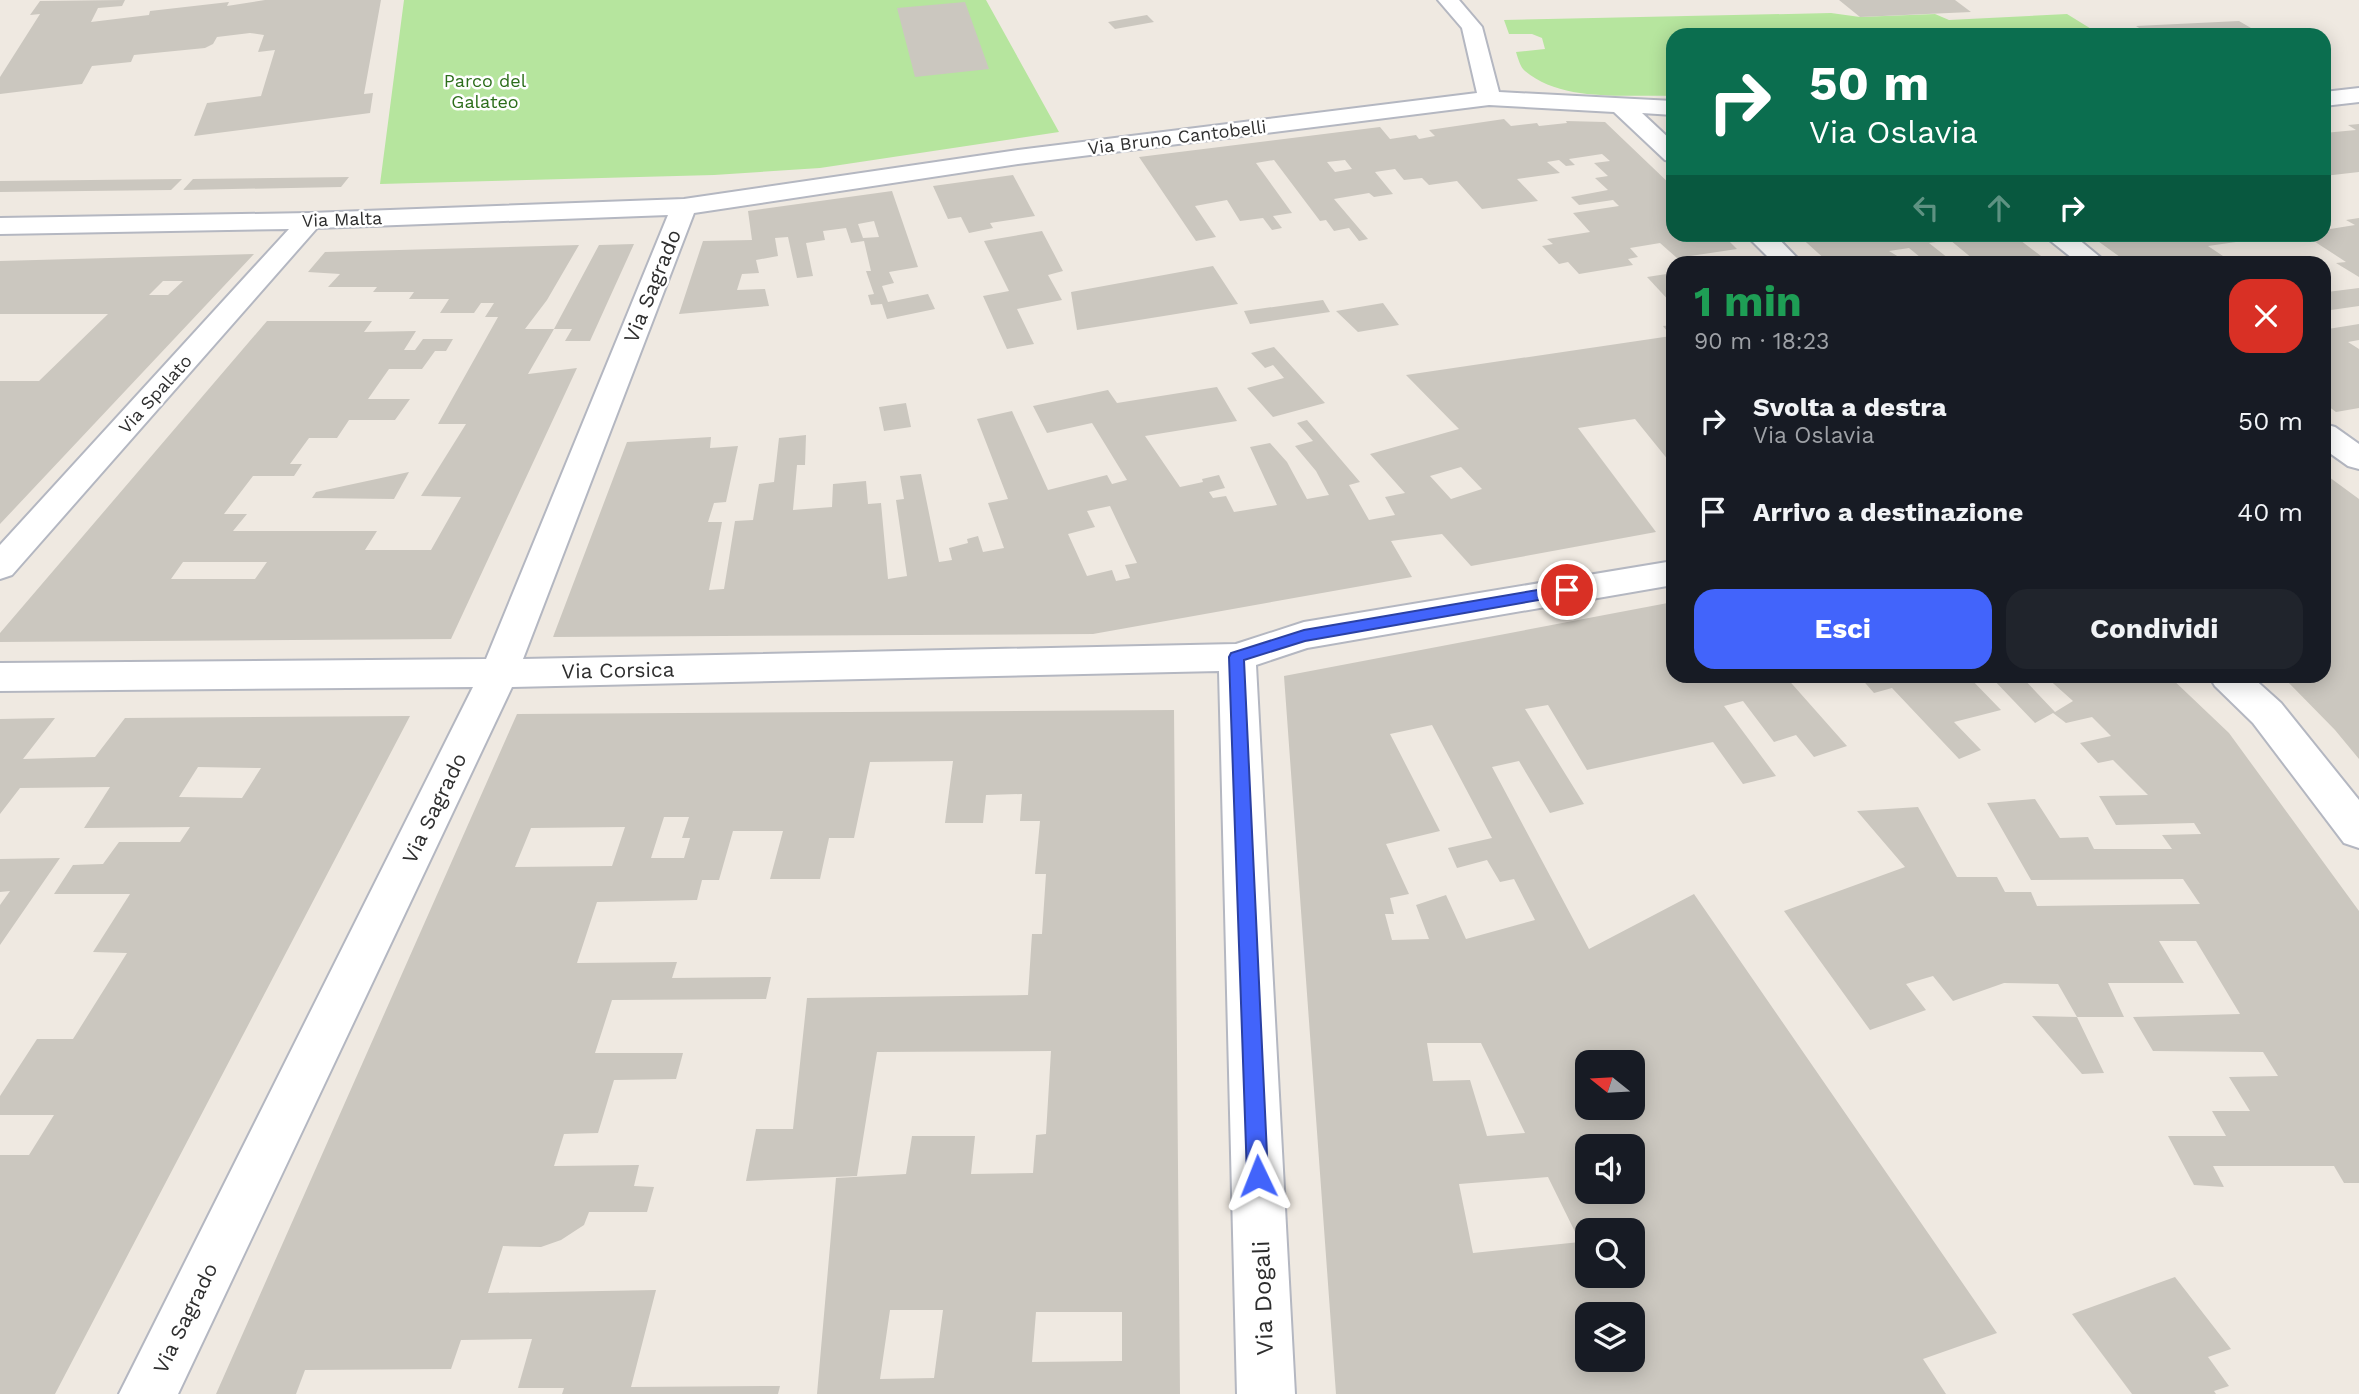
<!DOCTYPE html>
<html lang="it">
<meta charset="utf-8">
<style>
body{margin:0;font-family:"Work Sans",sans-serif;background:#20242c;color:#f1f3f6;height:100vh;display:flex;flex-direction:column;font-size:26px;white-space:nowrap}
*{box-sizing:border-box;margin:0}
p{font-size:23px;color:#9ea1a6}
.icon{flex:none;width:38px;height:38px;fill:none;stroke:currentColor;stroke-width:2;stroke-linecap:round;stroke-linejoin:round}
.map{position:relative;flex:1;overflow:hidden}
.sheet{position:absolute;left:1666px;top:256px;width:665px;height:427px;display:flex;flex-direction:column;background:#171b24;border-radius:21px;box-shadow:0 4px 18px #0003}
.sheet>*{flex:none}
.hud{position:absolute;left:1666px;top:28px;width:665px;height:214px;border-radius:21px;box-shadow:0 4px 18px #0003;background:#0b6e4f;color:#fff;overflow:hidden}
.needle{width:46px;rotate:288deg}
.fabs{position:absolute;left:1575px;top:1050px;display:grid;gap:14px}
.fabs a{display:grid;place-items:center;width:70px;height:70px;border-radius:14px;background:#171b24;box-shadow:0 4px 18px #0003;font-size:35px}
.pin{position:absolute;display:grid;place-items:center;width:60px;height:60px;color:#fff;margin:-30px;border:4px solid #fff;border-radius:50%;box-shadow:0 2px 7px #0007}
.me{position:absolute;width:77px;margin:-38px;rotate:358deg;stroke-linejoin:round;filter:drop-shadow(0 0 5px #0008)}
.turn{display:flex;align-items:center;gap:24px;height:147px;padding:0 28px;font-size:32px}
.turn .icon{width:91px;height:91px;stroke-width:2.5}
.turn b{display:block;font-size:49px;line-height:60px}
.lanes{display:flex;align-items:center;height:66px;padding:0 28px;background:#0003;justify-content:center;gap:35px;direction:ltr}
.lanes .off{opacity:.35}
.round{display:grid;place-items:center;flex:none;width:74px;height:74px;border-radius:21px;background:#20242c}
.summary{display:flex;align-items:center;justify-content:space-between;height:119px;padding:0 28px}
h1{font-size:42px;font-weight:700;line-height:52px;color:#1e9e55}
.cta{display:flex;gap:14px;margin-top:auto;padding:14px 28px}
.cta a{flex:1;height:80px;border-radius:21px;background:#4264fb;color:#fff;font-size:28px;font-weight:700;line-height:80px;text-align:center}
.cta a+a{background:#20242c;color:#f1f3f6}
ul{padding:0;list-style:none}
li{display:flex;align-items:center;gap:21px;height:91px;padding:0 28px}
li div{flex:1}
li b{display:block;font-size:26px}
li em{font-style:normal}
.map>svg:first-child{display:block}
.green{fill:#b6e59e}
.building{fill:#cbc7bf;fill-rule:evenodd}
.lines{fill:none;stroke-linecap:round;stroke-linejoin:round}
.minor-casing{stroke:#b4b7c1;stroke-width:4}
.minor{fill:#fff;fill-rule:evenodd}
.route{fill:#4264fb;stroke:#2b41a3;stroke-width:2}
.labels{text-anchor:middle;dominant-baseline:central;stroke-width:5;stroke-linejoin:round;paint-order:stroke}
.far-park-label{font-size:18px;fill:#2c6e1b;stroke:#fff}
.far-street-label{font-size:18px;fill:#2e2e2e;stroke:#fff}
.street-label{font-size:21px;fill:#2e2e2e;stroke:#fff}
.near-street-label{font-size:24px;fill:#2e2e2e;stroke:#fff}
</style>
<div class="map">
<svg width="2359" height="1394" viewBox="0 0 2359 1394">
<rect width="100%" height="100%" fill="#efe9e1"/>
<path class="green" d="M404 0H986L1059 132 820 168 714 175 380 184Z
M1831 13 1860 17 1935 14 1949 20 2067 14 2101 35H1673V96C1627 94 1563 103 1525 71 1520 67 1518 58 1516 52L1545 49 1542 38 1532 34H1509L1504 20Z"/>
<path class="building" d="M125 0 122 6 98 8 91 22 149 15 150 11 229 2 227 6 265 0H381L364 94 373 93 370 113 194 136 207 103 261 96 275 50 258 52 264 35 250 33 217 37 213 44 205 48 134 55 131 62 92 66 82 84 0 94V77L40 14 30 15 40 1Z
M1839 0H1955L1971 12 1860 17Z
M965 2 989 69 915 77 897 8Z
M1147 15 1154 22 1115 29 1108 22Z
M2239 21 2263 35H2150L2136 26Z
M1868 30 1874 35H1807V33Z
M1504 119 1511 126 1537 123 1539 126 1567 123 1566 121 1605 122 1673 187V234H1722L1737 249 1677 258 1660 243 1630 248 1638 257 1628 259 1633 265 1579 274 1568 262 1559 264 1542 246 1553 244 1547 239 1590 232 1573 213 1619 206 1613 200 1579 205 1571 197 1608 190 1595 178 1608 176 1594 163 1610 161 1602 154 1569 159 1575 165 1566 166 1559 160 1547 162 1560 173 1517 179 1538 201 1482 209 1457 181 1429 185 1422 178 1404 180 1395 169 1375 172 1393 194 1374 197 1369 193 1334 199 1368 239 1359 241 1349 228 1334 231 1326 220 1320 221 1274 160 1256 163 1292 213 1273 216 1282 228 1272 230 1263 218 1240 221 1227 200 1195 206 1216 237 1196 241 1139 157 1380 127 1390 139 1416 135 1419 139 1435 136 1429 130ZM1345 160 1352 169 1335 172 1327 162Z
M2359 124V172L2324 176V133L2356 130 2348 125Z
M1013 175 1035 216 990 223 993 228 969 233 961 217 948 219 933 186Z
M349 177 341 187 183 190 193 179Z
M182 179 171 190 0 192V181Z
M892 191 918 267 889 272 894 283 882 286 888 302 928 294 935 309 887 319 882 304 871 305 868 295 874 294 866 271H871L864 241 851 243 846 228 823 231 825 240 806 243 813 276 797 278 788 237 775 238 778 256 756 260 759 273 742 274 737 290 765 289 769 306 679 314 703 241 752 240 748 211ZM874 221 879 237 863 238 858 224Z
M2359 218V277L2336 263 2346 262 2303 234H2324V230L2355 225 2346 220Z
M1042 231 1063 271 1048 275 1062 300 1017 309 1034 344 1007 349 983 296 1009 291 984 241Z
M1797 234H1858L1862 238 1889 234H2012L2049 262H1962L1973 259 1950 240 1929 243 1953 262H1926L1909 248 1889 251 1907 262H1828Z
M2088 234H2233L2243 241 2208 246 2226 258 2202 262H2127Z
M634 244 590 341H565L572 329H554L528 374 577 368 451 639 0 642V633L267 321H372L364 332 416 331 404 350H415L423 339H453L446 351H435L422 369H389L368 399H410L395 420H349L337 438H309L290 464H302L294 476H253L224 514H247L233 531H377L365 550H431L461 497 421 496 466 424H438L498 317H485L494 303H481L474 313H440L449 299H409L414 292H373L377 287H328L340 274 308 272 325 252 579 245 547 300 525 329H554L599 245ZM183 562H267L255 579H171Z
M254 254 0 524V381H39L108 314H0V261ZM163 281H183L168 295H149Z
M1213 266 1238 304 1077 330 1071 292Z
M1673 273V305L1647 277Z
M2359 288V306L2324 311V290L2327 292Z
M1323 300 1330 312 1250 324 1244 311Z
M1383 303 1399 325 1358 332 1336 311Z
M2359 324V340L2348 342 2359 349V408L2336 412 2324 403V326L2328 329Z
M1673 325V466L1635 419 1578 428 1656 532 1471 566 1442 534 1391 541 1412 577 1093 634 553 637 627 442 711 437 710 448 738 446 726 502 714 503 708 522H722L709 590 724 589 735 521 753 520 759 484 774 482 779 438 806 435 805 465H797L793 510 832 507 833 484 866 481 868 504 881 503 888 579 907 576 896 500 904 499 900 476 921 474 939 562 952 560 949 548 968 543 967 539 978 536 983 552 1004 548 988 503 1008 499 977 419 1012 411 1048 490 1107 475 1112 484 1127 480 1092 423 1047 433 1033 406 1108 390 1117 403 1217 387 1237 421 1145 436 1180 487 1203 482 1202 479 1219 475 1225 488 1209 492 1213 498 1226 496 1234 512 1277 505 1250 447 1270 443 1287 462 1307 499 1329 495 1316 471 1295 446 1313 441 1297 423 1307 420 1360 482 1349 485 1369 520 1395 515 1385 497 1405 493 1370 454 1459 429 1406 375 1671 336 1663 326ZM1461 467 1482 489 1451 499 1430 476ZM1110 506 1137 563 1125 565 1130 578 1116 581 1112 570 1087 576 1068 534 1095 527 1087 511Z
M1274 347 1325 403 1273 417 1247 388 1284 378 1273 365 1265 368 1251 353Z
M906 403 911 427 884 431 879 407Z
M409 472 394 499 312 498 316 492Z
M2329 477 2359 499V759L2335 730 2282 676H2324V478Z
M1673 602V676H1785L1847 746 1814 757 1796 735 1774 742 1743 701 1724 706 1776 776 1743 784 1713 742 1587 770 1548 705 1525 709 1584 804 1550 813 1519 761 1492 767 1589 949 1694 894 1997 1333 1923 1359 1946 1394H1336L1284 676ZM1432 725 1492 838 1448 848 1457 868 1487 860 1500 882 1514 879 1535 920 1466 939 1446 895 1416 905 1429 939 1392 940 1385 914H1394L1390 898 1409 894 1386 844 1440 831 1390 734ZM1427 1043H1481L1525 1133 1487 1136 1470 1080 1433 1081ZM1587 1062H1633V1108H1587ZM1587 1146H1633V1192H1587ZM1548 1177 1580 1242 1473 1253 1459 1184ZM1587 1230H1633V1276H1587ZM1587 1314H1633V1360H1587Z
M1859 676H1968L2001 710 1954 722 1981 750 1959 759 1892 688 1874 693Z
M1990 676H2021L2055 712 2073 701 2045 676H2074L2080 681 2106 676H2169L2229 733 2359 911V1183H2344L2334 1166H2213L2224 1187 2194 1185 2168 1136H2226L2212 1111H2250L2229 1077 2278 1076 2263 1052 2153 1051 2133 1017 2240 1014 2196 941H2159L2184 983H2108L2124 1017H2077L2104 1073 2082 1074 2032 1016 2077 1017 2058 984 2004 983 1953 1001 1933 976 1906 984 1926 1010 1870 1030 1784 911 1905 867 1857 811 1918 807 1957 877H1997L2005 892H2031L2037 906 2200 904 2183 879 2031 880 1987 803 2035 799 2060 838 2088 837 2094 849H2172L2162 835 2201 834 2194 823 2116 825 2099 796 2148 795 2113 760 2098 763 2080 743 2111 736 2092 717 2066 723 2053 713 2035 723Z
M1174 710 1180 1394H817L836 1178 906 1174 912 1136H975L971 1174 1033 1173 1036 1135 1046 1134 1051 1051 877 1052 857 1176 746 1181 756 1129H793L807 998 1028 995 1032 934H1042L1046 874H1035L1040 821H1020L1022 794 986 795 983 823H945L953 761 870 762 854 838H829L820 879H770L783 831H733L719 880H702L697 900 597 902 577 963 677 962 672 978 771 977 766 999 612 1000 595 1053H683L676 1079 614 1080 598 1133 564 1134 554 1166 639 1165 634 1186 654 1187 647 1212H589L584 1225 561 1240 541 1247 503 1246 488 1293 656 1290 631 1387 780 1386 778 1394H562L564 1388H518L532 1339 461 1340 451 1369 305 1370 296 1394H216L517 714ZM664 817H689L682 838H690L684 858H651ZM625 827 612 866 515 867 531 828ZM890 1310H943L934 1378 880 1379ZM1036 1312H1122V1361L1032 1362Z
M410 716 55 1394H0V1155H29L54 1115H0V1096L37 1039H73L127 953 93 952 130 894H54L73 865 103 864 119 842H180L190 827 84 828 110 787 20 788 0 814V719L55 718 23 759 95 757 125 718ZM198 767 261 768 242 798 179 797Z
M60 858 0 945V905L10 891 0 892V859Z
M2175 1277 2231 1349 2208 1357 2229 1386 2214 1391 2216 1394H2132L2072 1314Z"/>
<g class="lines">
<g class="minor-casing">
<path id="minor" d="M1438 0H1459L1482 27 1499 92 1673 101V115L1642 113 1673 142V162L1665 160 1614 112 1489 105 1018 164 694 213 523 659 1236 644 1304 622 1673 561V585L1307 648 1256 665 1295 1394H1237L1219 671 512 687 178 1394H119L473 687 0 691V663L486 659 668 215 317 228 12 575 0 579V545L289 229 0 234V218L310 213 684 199 1018 150 1477 93 1462 28Z
M2359 88V102L2324 106V92Z
M1745 234H1774L1801 262H1773Z
M2042 234H2072L2106 262H2077Z
M2324 424 2335 427 2359 444V469L2348 466 2324 449Z
M2209 676H2251L2281 703 2359 800V848L2344 843 2253 723 2215 686Z"/>
</g>
<use href="#minor" class="minor"/>
</g>
<path class="route" d="M1567 585 1575 590 1573 594 1305 641 1244 660 1268 1176 1265 1184 1258 1187 1250 1184 1247 1176 1229 657 1231 653 1304 630Z"/>
<g class="labels">
<g class="far-park-label">
<text x="485" y="80">Parco del<tspan x="485" dy="21">Galateo</tspan></text>
</g>
<g class="far-street-label">
<text transform="translate(1177 137) rotate(-7)">Via Bruno Cantobelli</text>
<text transform="translate(342 219) rotate(-2)">Via Malta</text>
<text transform="translate(155 394) rotate(-48)">Via Spalato</text>
</g>
<g class="street-label">
<text transform="translate(652 286) rotate(-68)">Via Sagrado</text>
<text transform="translate(618 670) rotate(-1)">Via Corsica</text>
<text transform="translate(434 808) rotate(-64)">Via Sagrado</text>
<text transform="translate(185 1318) rotate(-64)">Via Sagrado</text>
</g>
<g class="near-street-label">
<text transform="translate(1263 1298) rotate(-92)">Via Dogali</text>
</g>
</g>
</svg>
<div class="fabs">
<a><svg class="needle" viewBox="-14 -14 28 28"><path d="M0-13l5 13h-10z" fill="#e53935"/><path d="M0 13l5-13h-10z" fill="#9ea1a6"/></svg></a>
<a><svg class="icon" aria-label="sound" viewBox="0 0 24 24"><path d="M4 9h4l5-4v14l-5-4H4zM17 9q2 3 0 6"/></svg></a>
<a><svg class="icon" aria-label="search" viewBox="0 0 24 24"><circle cx="10" cy="10" r="6"/><path d="M15 15l6 6"/></svg></a>
<a><svg class="icon" aria-label="layers" viewBox="0 0 24 24"><path d="M12 4l9 5-9 5-9-5zM3 14l9 5 9-5"/></svg></a>
</div>
<div class="pin" style="left:1567px;top:590px;background:#d93025"><svg class="icon" aria-label="arrive" viewBox="0 0 24 24"><path d="M6 21V4h12l-3 4 3 4H6"/></svg></div>
<svg class="me" style="left:1258px;top:1176px" viewBox="-20 -20 40 40"><path d="M0-17L14 15 0 8-14 15z" fill="#4264fb" stroke="#fff" stroke-width="4"/></svg>
<div class="hud">
<div class="turn"><svg class="icon" aria-label="right" viewBox="0 0 24 24"><path d="M7 20v-9h11M14 6l5 5-5 5"/></svg><div><b>50 m</b>Via Oslavia</div></div>
<div class="lanes"><svg class="icon off" aria-label="left" viewBox="0 0 24 24"><path d="M17 20v-9H6M10 6l-5 5 5 5"/></svg><svg class="icon off" aria-label="ahead" viewBox="0 0 24 24"><path d="M12 20V5M6 11l6-6 6 6"/></svg><svg class="icon" aria-label="right" viewBox="0 0 24 24"><path d="M7 20v-9h11M14 6l5 5-5 5"/></svg></div>
</div>
<section class="sheet">
<div class="summary"><div><h1>1 min</h1><p>90 m · 18:23</p></div><a class="round" style="background:#d93025;color:#fff"><svg class="icon" aria-label="close" viewBox="0 0 24 24"><path d="M6 6l12 12M18 6L6 18"/></svg></a></div>
<ul>
<li><svg class="icon" aria-label="right" viewBox="0 0 24 24"><path d="M7 20v-9h11M14 6l5 5-5 5"/></svg><div><b>Svolta a destra</b><p>Via Oslavia</p></div><em>50 m</em></li>
<li><svg class="icon" aria-label="arrive" viewBox="0 0 24 24"><path d="M6 21V4h12l-3 4 3 4H6"/></svg><div><b>Arrivo a destinazione</b></div><em>40 m</em></li>
</ul>
<div class="cta"><a>Esci</a><a>Condividi</a></div>
</section>
</div>
